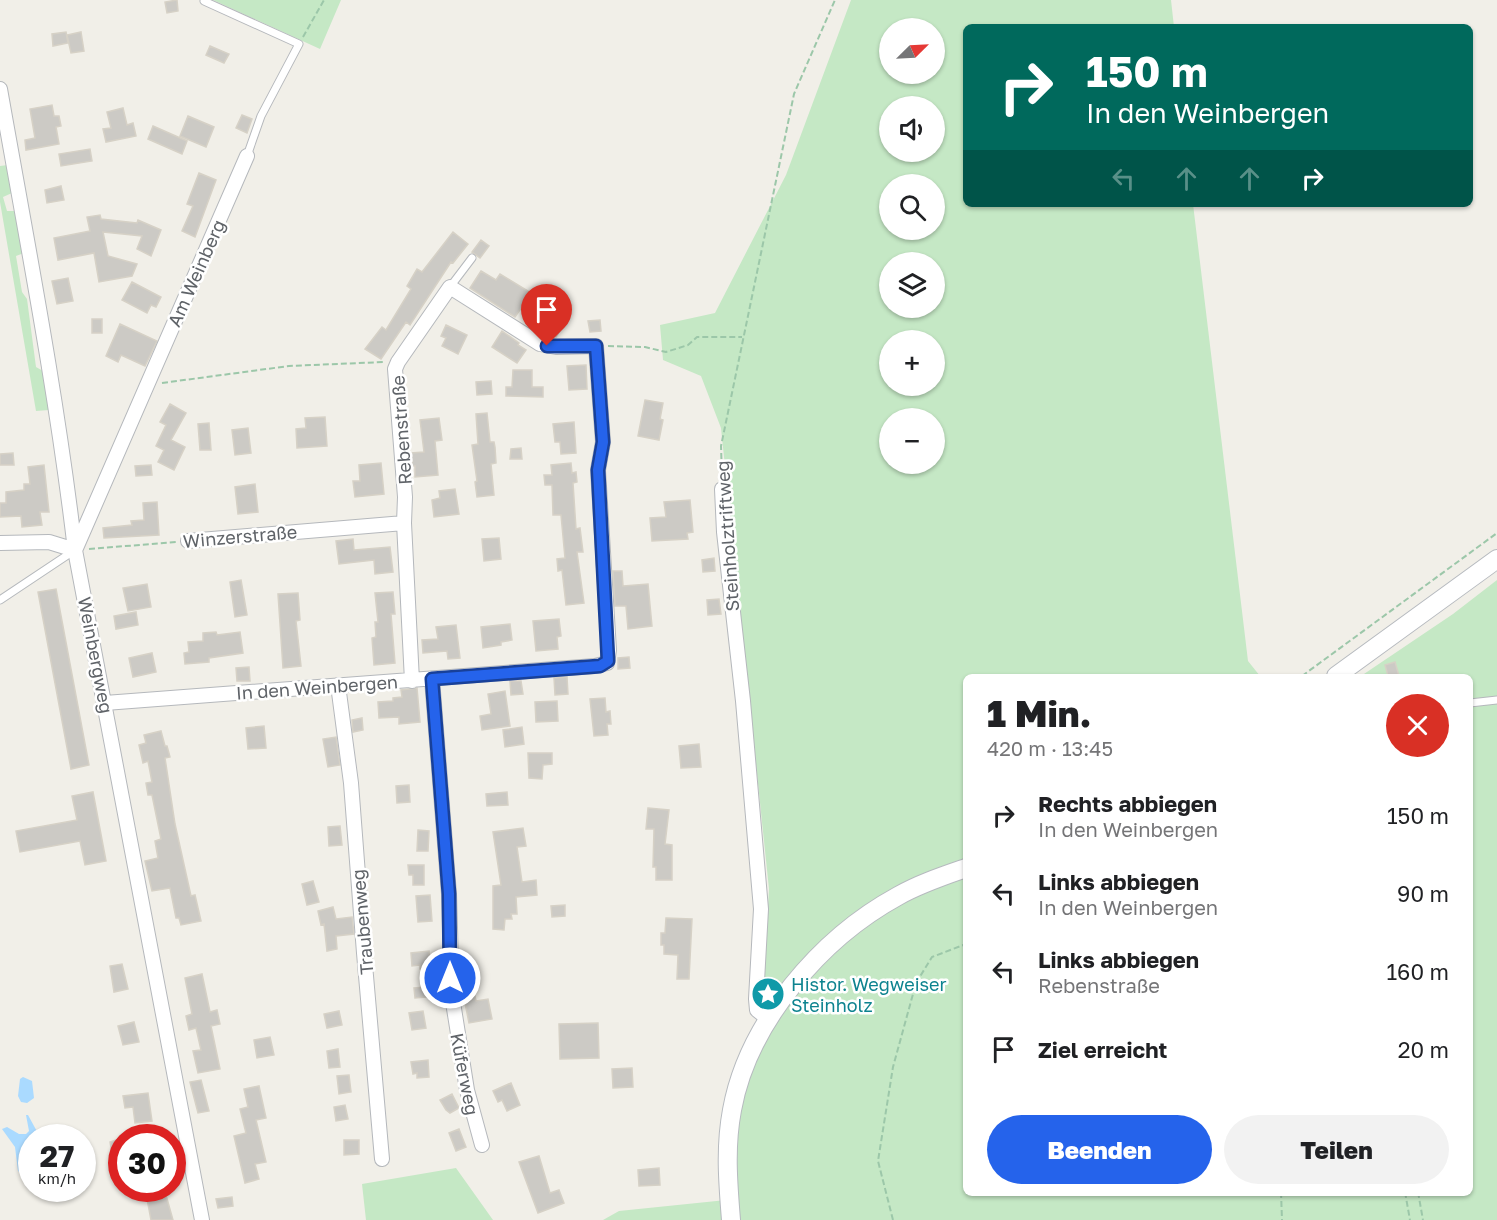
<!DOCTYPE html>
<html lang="de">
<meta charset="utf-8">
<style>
body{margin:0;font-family:"Golos Text",sans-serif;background:#f2f2f2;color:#202124;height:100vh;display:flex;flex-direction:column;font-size:22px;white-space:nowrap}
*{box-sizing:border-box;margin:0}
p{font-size:20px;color:#757577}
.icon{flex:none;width:33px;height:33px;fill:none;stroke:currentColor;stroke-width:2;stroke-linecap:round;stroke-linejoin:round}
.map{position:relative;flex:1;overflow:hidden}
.sheet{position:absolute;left:963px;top:674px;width:510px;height:522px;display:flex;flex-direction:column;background:#fff;border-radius:9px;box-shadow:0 2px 4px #0004}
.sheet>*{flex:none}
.guide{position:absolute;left:963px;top:24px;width:510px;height:183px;border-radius:9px;box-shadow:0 2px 4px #0004;background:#00695c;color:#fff;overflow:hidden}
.needle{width:39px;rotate:66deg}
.fabs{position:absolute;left:879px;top:18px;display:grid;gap:12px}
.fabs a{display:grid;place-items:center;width:66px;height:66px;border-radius:50%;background:#fff;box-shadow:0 2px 4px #0004;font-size:30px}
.speed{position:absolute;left:18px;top:1124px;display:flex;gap:12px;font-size:30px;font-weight:700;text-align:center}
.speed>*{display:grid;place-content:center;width:78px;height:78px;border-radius:50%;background:#fff;box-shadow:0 2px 4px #0004;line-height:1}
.speed small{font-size:15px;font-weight:400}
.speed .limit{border:9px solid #d22;background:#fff;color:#111}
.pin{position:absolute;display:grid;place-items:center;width:51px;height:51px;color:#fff;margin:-62px -26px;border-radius:50% 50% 50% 0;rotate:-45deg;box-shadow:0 0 6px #0007}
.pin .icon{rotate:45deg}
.me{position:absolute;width:66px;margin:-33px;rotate:0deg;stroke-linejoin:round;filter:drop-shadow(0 0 4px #0008)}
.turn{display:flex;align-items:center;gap:21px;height:126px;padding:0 24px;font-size:27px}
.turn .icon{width:78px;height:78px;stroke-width:2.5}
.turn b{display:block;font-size:42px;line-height:51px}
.lanes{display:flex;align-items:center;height:57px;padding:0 24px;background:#0003;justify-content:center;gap:30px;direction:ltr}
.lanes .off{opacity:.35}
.round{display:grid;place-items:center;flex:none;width:63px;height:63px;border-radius:32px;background:#f2f2f2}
.headline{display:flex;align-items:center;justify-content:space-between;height:102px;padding:0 24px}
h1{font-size:36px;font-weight:800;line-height:45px}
.primary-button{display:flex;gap:12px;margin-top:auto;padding:12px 24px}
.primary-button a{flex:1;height:69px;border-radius:36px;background:#2563eb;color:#fff;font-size:24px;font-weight:800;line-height:69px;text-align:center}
.primary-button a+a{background:#f2f2f2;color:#202124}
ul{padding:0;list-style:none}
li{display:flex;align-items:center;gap:18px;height:78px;padding:0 24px}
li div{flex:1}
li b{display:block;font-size:22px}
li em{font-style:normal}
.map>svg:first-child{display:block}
.green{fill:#c5e8c5;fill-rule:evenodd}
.water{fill:#aadaff}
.building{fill:#cccac5;stroke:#d6d1c6;stroke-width:1.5}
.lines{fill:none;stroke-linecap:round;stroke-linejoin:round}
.service-casing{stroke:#b5b8bc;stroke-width:9}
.minor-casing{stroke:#b5b8bc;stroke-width:16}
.secondary-casing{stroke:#b6babf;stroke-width:20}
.path{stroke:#9cc7a9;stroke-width:2;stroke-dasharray:6 3;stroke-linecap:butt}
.service{stroke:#fff;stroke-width:7}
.minor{stroke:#fff;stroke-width:14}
.secondary{stroke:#fff;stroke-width:18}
.route-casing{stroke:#184099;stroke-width:15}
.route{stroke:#2563eb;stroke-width:10}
.labels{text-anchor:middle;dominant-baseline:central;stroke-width:5;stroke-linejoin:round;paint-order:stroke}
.street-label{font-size:18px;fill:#5f6368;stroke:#fff}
.culture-label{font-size:18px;fill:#0d838f;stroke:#fff;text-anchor:start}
</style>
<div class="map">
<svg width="1497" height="1220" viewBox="0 0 1497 1220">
<rect width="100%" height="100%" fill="#f1efe8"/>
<path class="green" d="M213 0H341L320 49Z
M851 0H1171L1174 27H966V204H1193L1248 661 1260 676H966V1192H1470V676H1361L1453 614 1497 580V1220H603L619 1211 736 1199C734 1157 731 1111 749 1071 758 1050 772 1030 783 1010L763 997 769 889 721 428 701 376 663 360 660 325 715 313 786 175ZM890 28H934V74H890ZM890 106H934V152H890ZM890 184H934V230H890ZM890 262H934V308H890ZM890 340H934V386H890ZM890 418H934V464H890Z
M8 165 12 193 3 197 7 211H17L24 253 16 256 22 292 27 299 36 367 43 371 49 410 36 411 0 202V166Z
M456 1168 493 1220H366L362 1184Z"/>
<path class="water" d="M23 1077 32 1081 34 1098 27 1103 21 1102 18 1096 20 1079Z
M26 1115H28L40 1137H32L31 1171 21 1173 18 1171 15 1147 2 1129 7 1127 19 1134H26L29 1131Z"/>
<path class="building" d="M177 0 178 11 167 13 165 2Z
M66 32 68 43 53 46 52 34Z
M81 32 84 51 71 53 67 35Z
M210 46 229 54 224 63 206 55Z
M52 105 54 116H59L61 126 56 127 59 144 26 150 25 140 35 138 30 109Z
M123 108 127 125 133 123 136 136 106 142 103 129 111 128 107 112Z
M242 115 252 119 247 133 236 128Z
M188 116 214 127 206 147 180 136Z
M153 126 187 141 182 154 148 139Z
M90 149 92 161 61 166 59 154Z
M199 173 216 180 195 237 182 231 193 206 187 204Z
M61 186 64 200 47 203 45 190Z
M100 215 101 219 137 223 138 220 161 230 151 256 137 249 142 236 103 232 108 256 137 264 132 276 99 282 94 253 58 260 54 238 90 231 87 217Z
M453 232 468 244 453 263 451 262 410 325 406 322 381 359 365 349 382 327 386 330 411 289 407 286 417 269 422 272Z
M481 240 489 246 480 258 472 252Z
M481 271 496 280 500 274 569 316 556 337 535 324 541 314 524 304 515 317 470 288Z
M68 278 73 301 57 304 52 281Z
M132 282 161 297 156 307 151 305 147 313 122 300Z
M92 319H102V333H92Z
M600 320 601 331 590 332 588 321Z
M120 324 157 341 145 366 121 355 118 362 106 356Z
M446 325 467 335 458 354 442 346 446 338 441 336Z
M502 331 519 343 518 345 526 350 517 363 492 347Z
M586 365 587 389 569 390 567 366Z
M513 370H532V387H543V397L506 396V387H512Z
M491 381 492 394 477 395 476 382Z
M645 400 663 403 660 419 663 420 659 440 638 436Z
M170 404 186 413 171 440 185 447 174 470 158 462 164 450 156 446 166 425 160 422Z
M487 413 490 442H494L495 447 496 463 491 464 494 495 477 497 475 482 477 481 472 445 478 444 476 414Z
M325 417 327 446 297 448 296 429 306 428 305 418Z
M439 418 442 440 435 441 438 475 415 477V466H412L411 453 424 452 420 420Z
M574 422 576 453 561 454 560 442H555L553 424Z
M209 423 211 450H200L198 424Z
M248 428 251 453 235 455 232 430Z
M521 448 522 459H510L511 449Z
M13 453 14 465H0V454Z
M381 463 384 494 355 497 353 481H360L359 465Z
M571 463 572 473 576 472 577 482 573 483 576 529 580 528 583 552H577L584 603 566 605 562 570 558 571 557 559 565 558 561 515H553L552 485H545L544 475H552L551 465Z
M44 465 49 512H40L42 525 22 527 21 516 0 517V503H6V492L24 490V484H30L28 467Z
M151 465 152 475 136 476 135 466Z
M255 484 258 512 238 514 235 487Z
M455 489 459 514 434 517 432 500 440 498 439 491Z
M690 500 693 532 687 533 688 539 652 541 650 518 666 517 664 502Z
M157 502 159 535 104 538 103 528 132 525 131 521 144 520 143 503Z
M499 538 501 559 484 561 482 539Z
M353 539 354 550 390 547 393 572 375 574 374 560 339 564 336 541Z
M714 558 715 571 703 572 702 560Z
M613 571H622L623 586 648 584 652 626 628 629 626 606H615Z
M241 580 247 615 235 617 230 582Z
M147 584 151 607 128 611 123 588Z
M56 589 89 765 71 769 38 592Z
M393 592 395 614H391L395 663 374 665 372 638 376 637 375 622H378L375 593Z
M298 593 300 620 296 621 301 666 283 668 278 594Z
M719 599 721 614 708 615 707 600Z
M136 612 138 625 116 629 114 616Z
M559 619 561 636 557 637 558 649 536 651 533 621Z
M510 624 512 640 501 642V645L483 648 481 627Z
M456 625 460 658 448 659 447 651 423 653 422 640 438 639 436 627Z
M216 632 217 635 240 632 243 653 209 658V662L185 664 184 653 189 652 188 642 203 641V633Z
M152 653 156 672 133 677 129 658Z
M629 657 630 668 618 669V658Z
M1395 662 1399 676H1388L1385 665Z
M249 667 250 681H237L236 668Z
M567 677 568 694 555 695 554 678Z
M510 681H521L523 694 511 695Z
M417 688 420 722 399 724V717L379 718 378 702 393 701V698L402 697 401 690Z
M505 691 510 726 482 730 480 716 491 714 488 694Z
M605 698 606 712 610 711 611 724H607L608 735 594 736 590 699Z
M557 701 558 721 536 722 535 702Z
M362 718 363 730 353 732 352 720Z
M264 726 266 748 248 749 246 728Z
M522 727 524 744 505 747 503 730Z
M161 731 165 746H167L170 757 165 758 175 824 191 896 195 895 201 921 181 925 179 918H176L170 888 152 891 145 861 158 858 155 841 161 839 152 795H148L146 783 152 782 148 761 143 763 139 745 146 743 144 735Z
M336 737 340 765 328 767 323 739Z
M699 744 701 767 681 768 679 746Z
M528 753H552V764L543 765 542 779 529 778Z
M409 785 410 802 397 803 396 786Z
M93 792 106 861 85 865 80 841 20 852 16 831 77 820 72 796Z
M507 792 508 805 487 806 486 794Z
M648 808 669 810 665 844 672 845V880H656V867H653L654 829H646Z
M340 826 342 845 329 846 328 827Z
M523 828 526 846 517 847 522 882 536 880 537 895 516 897 517 914H511L512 919H505L504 930 493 929V886L501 885 493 832Z
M418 830 429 831 428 851H417Z
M408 865H424V885H413V875H409Z
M313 881 319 902 307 905 302 884Z
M430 895 432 921 418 922 416 896Z
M565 905V916L552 917 551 906Z
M333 907 336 919 352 917 354 934 336 936 337 949 327 951 324 924 321 925 318 911Z
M666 918 692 919 689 979H677L678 955 664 954V945H661V933H665Z
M429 951 430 968 420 969V965L412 966 411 953Z
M122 964 128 989 114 992 110 966Z
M202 974 210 1012 217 1010 220 1024 211 1026 220 1069 198 1073 193 1051 201 1050 196 1028 189 1030 186 1016 192 1014 185 978Z
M425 987 426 997 415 998 414 988Z
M474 991 476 1001 488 999 492 1019 469 1023 463 993Z
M339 1011 342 1025 327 1028 324 1014Z
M423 1011 426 1028 412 1030 409 1013Z
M134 1022 139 1042 123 1045 118 1026Z
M598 1023 599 1058 560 1059 559 1024Z
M270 1037 274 1055 257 1058 254 1040Z
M338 1049 340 1067 329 1068 327 1051Z
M428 1060 429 1077 417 1078V1073L413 1074 411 1062Z
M632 1068 633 1087 613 1088 612 1069Z
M349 1075 351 1092 339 1094 337 1076Z
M201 1080 209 1111 198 1113 190 1082Z
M511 1083 520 1105 507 1111 502 1100 498 1102 493 1091Z
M259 1086 266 1118 256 1120 266 1162 255 1164 259 1179 245 1183 234 1136 246 1133 240 1109 248 1107 244 1089Z
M148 1093 152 1121 135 1123 133 1107 125 1108 123 1096Z
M452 1094 459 1108 450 1113 446 1110 440 1100Z
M345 1105 348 1119 336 1121 334 1107Z
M459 1129 466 1147 456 1151 449 1133Z
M122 1138V1175L116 1176 110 1142Z
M344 1140H359V1154L344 1155Z
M539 1156 550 1193 559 1190 564 1203 538 1213 519 1162Z
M659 1168 660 1185 639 1186 638 1170Z
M145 1188H164L173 1220H151Z
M232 1197 233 1206 218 1208 216 1199Z"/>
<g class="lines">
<g class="service-casing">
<path id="service" d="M204 1 299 44 261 116 247 156
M450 287 472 258
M0 600 75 550
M1470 703 1497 700"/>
</g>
<g class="minor-casing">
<path id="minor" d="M0 89C27 242 57 395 75 550L202 1220
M722 489 724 532 743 701 761 909 756 999 757 1010 762 1014
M188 541 404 523
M0 543 49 542 75 550
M76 548 247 156
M432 679 449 894 452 996 467 1090 482 1145
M338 685 351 783 364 953 382 1159
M105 703 595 666 607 663 609 650 598 470 603 442 596 346 556 347 540 344 450 287 398 362 395 369 405 497 404 523 412 681"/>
</g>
<g class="secondary-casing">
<path id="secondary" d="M1336 676 1497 559
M731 1220C728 1183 725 1147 732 1110 748 1022 821 938 898 896 919 884 943 876 966 868"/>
</g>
<path class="path" d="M303 37 324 0
M608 346 645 347 666 352 688 345 697 337H742
M162 383 289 366 383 362
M722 477 721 446 794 94 835 0
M89 549 176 542
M1302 676 1497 533
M1281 1192 1282 1220
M1405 1192 1410 1220
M1418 1192 1423 1220
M893 1220 878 1161 893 1067 916 983 932 957 966 944"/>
<use href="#service" class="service"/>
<use href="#minor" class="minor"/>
<use href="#secondary" class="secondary"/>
</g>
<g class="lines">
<g class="route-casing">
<path id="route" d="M450 978 449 894 432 679 600 666 608 661 598 470 603 442 596 346H547"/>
</g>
<use href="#route" class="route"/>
</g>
<defs>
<g id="sight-disc" transform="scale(1.725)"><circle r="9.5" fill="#0f9aa8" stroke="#fff"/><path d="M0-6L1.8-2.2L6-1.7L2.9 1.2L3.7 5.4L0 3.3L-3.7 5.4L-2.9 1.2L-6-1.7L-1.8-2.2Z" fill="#fff"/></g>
</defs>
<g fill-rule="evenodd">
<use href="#sight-disc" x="768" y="994"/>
</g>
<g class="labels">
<g class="street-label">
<text transform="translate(196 273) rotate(-66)">Am Weinberg</text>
<text transform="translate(401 430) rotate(-94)">Rebenstraße</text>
<text transform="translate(240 536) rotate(-5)">Winzerstraße</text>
<text transform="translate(727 536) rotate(-94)">Steinholztriftweg</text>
<text transform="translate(96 655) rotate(79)">Weinbergweg</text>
<text transform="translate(317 687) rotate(-4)">In den Weinbergen</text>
<text transform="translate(362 922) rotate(-95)">Traubenweg</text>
<text transform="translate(465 1074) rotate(79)">Küferweg</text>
</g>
<g class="culture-label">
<text x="791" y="984">Histor. Wegweiser<tspan x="791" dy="21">Steinholz</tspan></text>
</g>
</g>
</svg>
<div class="fabs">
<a><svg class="needle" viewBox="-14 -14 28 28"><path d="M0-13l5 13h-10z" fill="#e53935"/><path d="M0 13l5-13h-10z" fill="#757577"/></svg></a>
<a><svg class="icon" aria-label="sound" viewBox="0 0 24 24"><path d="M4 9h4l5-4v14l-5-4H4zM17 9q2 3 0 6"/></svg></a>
<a><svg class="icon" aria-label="search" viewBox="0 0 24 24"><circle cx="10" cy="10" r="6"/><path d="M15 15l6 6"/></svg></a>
<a><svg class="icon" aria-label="layers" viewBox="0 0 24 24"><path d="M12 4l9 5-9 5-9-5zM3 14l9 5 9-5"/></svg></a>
<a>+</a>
<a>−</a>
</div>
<div class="speed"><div>27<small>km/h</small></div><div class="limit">30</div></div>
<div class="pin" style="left:547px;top:346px;background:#d93025"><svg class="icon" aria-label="arrive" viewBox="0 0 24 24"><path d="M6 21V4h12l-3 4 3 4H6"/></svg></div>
<svg class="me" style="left:450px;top:978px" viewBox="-20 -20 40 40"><circle r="17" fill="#2563eb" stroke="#fff" stroke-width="3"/><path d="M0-11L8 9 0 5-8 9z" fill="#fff"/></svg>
<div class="guide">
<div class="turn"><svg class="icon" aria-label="right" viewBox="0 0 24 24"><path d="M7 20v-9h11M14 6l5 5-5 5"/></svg><div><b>150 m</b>In den Weinbergen</div></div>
<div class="lanes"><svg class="icon off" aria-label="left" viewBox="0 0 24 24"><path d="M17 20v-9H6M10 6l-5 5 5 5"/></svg><svg class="icon off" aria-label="ahead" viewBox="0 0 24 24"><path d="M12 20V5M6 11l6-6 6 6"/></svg><svg class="icon off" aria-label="ahead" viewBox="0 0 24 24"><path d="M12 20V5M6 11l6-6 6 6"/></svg><svg class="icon" aria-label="right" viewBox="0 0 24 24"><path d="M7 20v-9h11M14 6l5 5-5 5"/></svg></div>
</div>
<section class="sheet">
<div class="headline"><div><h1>1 Min.</h1><p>420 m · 13:45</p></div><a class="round" style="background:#d93025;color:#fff"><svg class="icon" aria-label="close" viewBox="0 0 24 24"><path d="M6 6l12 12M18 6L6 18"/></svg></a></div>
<ul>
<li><svg class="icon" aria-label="right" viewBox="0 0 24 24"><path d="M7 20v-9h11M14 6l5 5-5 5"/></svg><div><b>Rechts abbiegen</b><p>In den Weinbergen</p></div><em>150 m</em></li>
<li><svg class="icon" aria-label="left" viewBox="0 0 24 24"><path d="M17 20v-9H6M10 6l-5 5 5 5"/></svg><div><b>Links abbiegen</b><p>In den Weinbergen</p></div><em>90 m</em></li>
<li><svg class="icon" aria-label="left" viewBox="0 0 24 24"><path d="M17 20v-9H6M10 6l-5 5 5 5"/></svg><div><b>Links abbiegen</b><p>Rebenstraße</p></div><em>160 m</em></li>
<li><svg class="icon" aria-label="arrive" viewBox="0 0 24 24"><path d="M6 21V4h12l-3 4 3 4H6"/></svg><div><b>Ziel erreicht</b></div><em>20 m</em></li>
</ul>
<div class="primary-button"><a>Beenden</a><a>Teilen</a></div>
</section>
</div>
